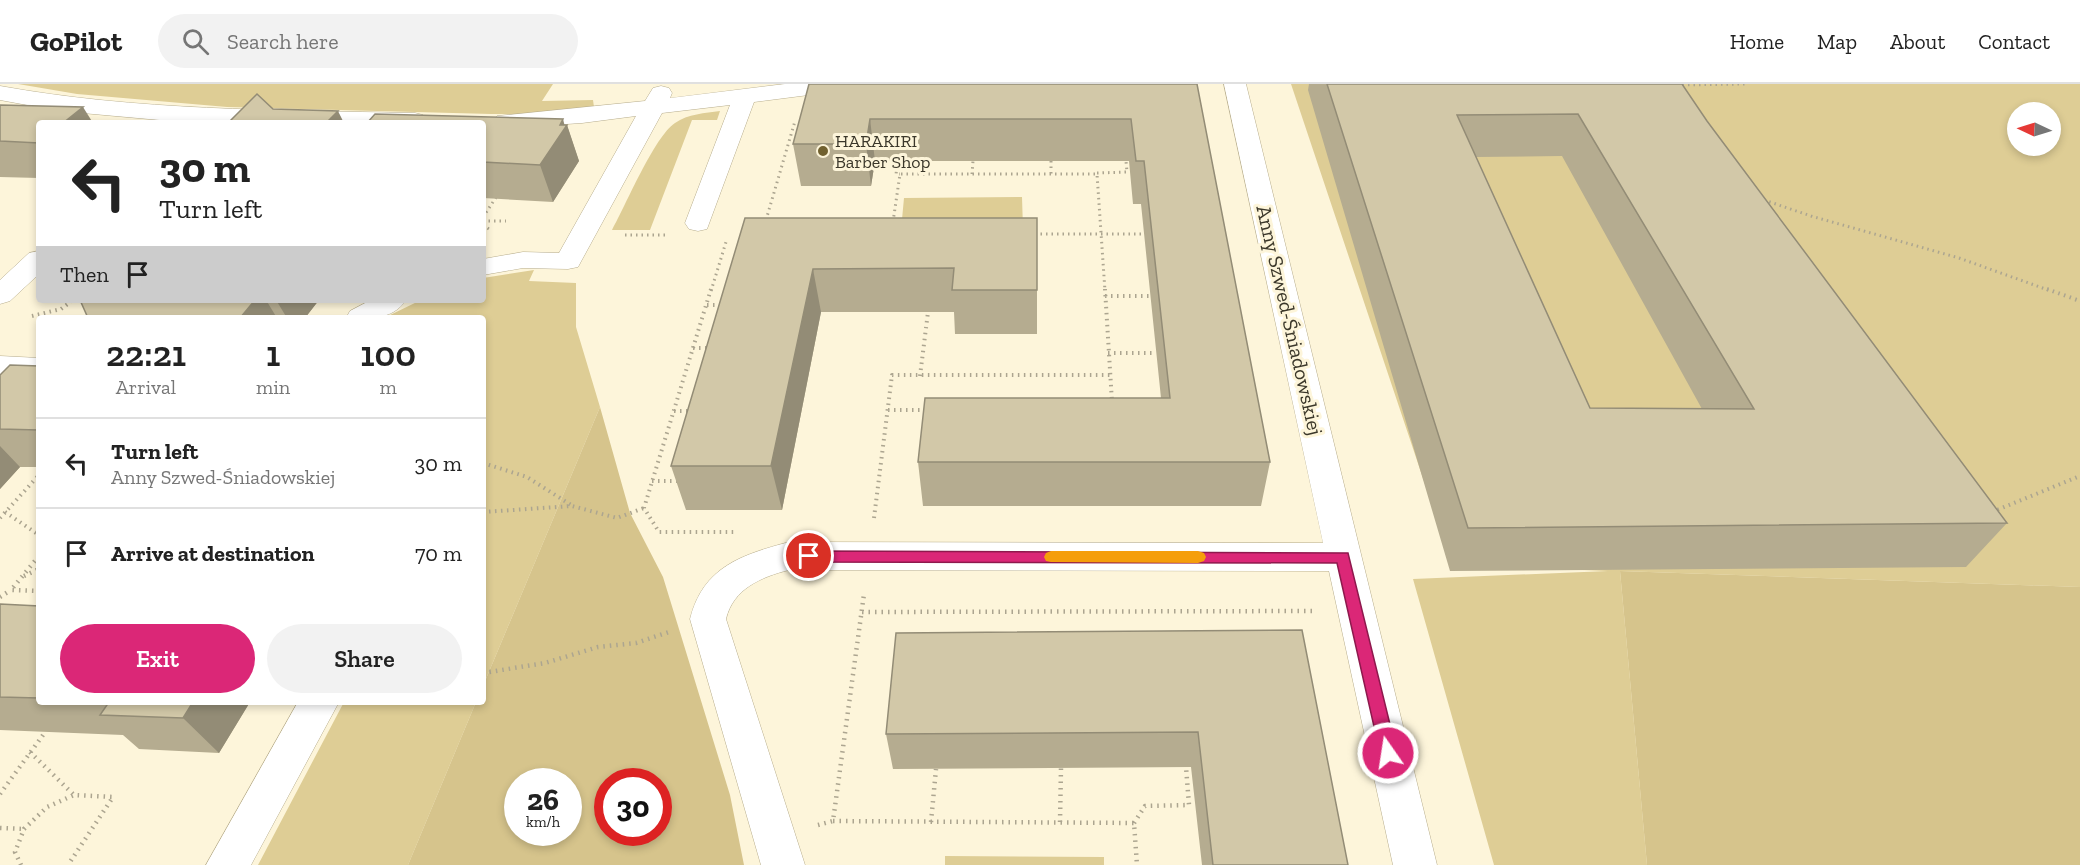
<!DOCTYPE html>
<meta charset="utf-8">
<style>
body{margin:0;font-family:"Zilla Slab",serif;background:#f2f2f2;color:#222;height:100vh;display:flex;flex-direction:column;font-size:22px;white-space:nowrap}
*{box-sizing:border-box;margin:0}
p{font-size:20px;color:#767676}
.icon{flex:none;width:33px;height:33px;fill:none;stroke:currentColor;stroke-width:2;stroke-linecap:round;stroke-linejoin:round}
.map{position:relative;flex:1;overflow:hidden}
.details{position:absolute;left:36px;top:231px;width:450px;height:390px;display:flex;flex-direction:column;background:#fff;border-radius:6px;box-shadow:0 3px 9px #0003}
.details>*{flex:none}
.guide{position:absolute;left:36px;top:36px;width:450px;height:183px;border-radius:6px;box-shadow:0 3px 9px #0003;background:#fff;color:#222;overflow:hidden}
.needle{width:39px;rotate:274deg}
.tools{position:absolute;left:2007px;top:18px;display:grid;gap:12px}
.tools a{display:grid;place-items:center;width:54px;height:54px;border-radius:50%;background:#fff;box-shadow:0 3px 9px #0003;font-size:30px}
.speed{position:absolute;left:504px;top:684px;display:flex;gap:12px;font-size:30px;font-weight:700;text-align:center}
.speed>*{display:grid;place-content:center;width:78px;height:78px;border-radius:50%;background:#fff;box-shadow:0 3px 9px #0003;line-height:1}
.speed small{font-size:15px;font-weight:400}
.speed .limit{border:9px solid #d22;background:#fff;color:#111}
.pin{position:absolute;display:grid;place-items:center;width:51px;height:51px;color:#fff;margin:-26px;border:3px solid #fff;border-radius:50%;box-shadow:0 2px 6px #0007}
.me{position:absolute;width:66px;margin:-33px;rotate:347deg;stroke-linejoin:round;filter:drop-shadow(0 0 4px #0008)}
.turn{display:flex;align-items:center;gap:21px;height:126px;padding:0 24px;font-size:27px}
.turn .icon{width:78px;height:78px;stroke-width:2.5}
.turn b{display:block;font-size:42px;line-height:51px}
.then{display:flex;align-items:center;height:57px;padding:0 24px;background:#0003;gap:12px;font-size:22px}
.eta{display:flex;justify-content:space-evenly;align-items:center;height:102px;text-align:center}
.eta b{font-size:36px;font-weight:600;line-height:42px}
.button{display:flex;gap:12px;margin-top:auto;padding:12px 24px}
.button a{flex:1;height:69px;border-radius:36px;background:#db2777;color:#fff;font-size:24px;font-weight:600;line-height:69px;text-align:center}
.button a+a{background:#f2f2f2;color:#222}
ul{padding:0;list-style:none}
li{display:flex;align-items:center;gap:18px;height:90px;padding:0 24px;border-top:2px solid #e0e0e0}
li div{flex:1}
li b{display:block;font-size:22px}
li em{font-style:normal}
header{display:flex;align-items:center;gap:36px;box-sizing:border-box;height:84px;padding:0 30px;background:#fff;border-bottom:2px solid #e0e0e0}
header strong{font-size:28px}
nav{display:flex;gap:33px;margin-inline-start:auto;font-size:21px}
.search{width:420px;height:54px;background:#f2f2f2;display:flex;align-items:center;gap:15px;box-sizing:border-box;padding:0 21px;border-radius:33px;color:#767676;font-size:22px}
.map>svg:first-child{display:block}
.green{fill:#decd95;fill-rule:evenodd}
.forest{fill:#d6c48c;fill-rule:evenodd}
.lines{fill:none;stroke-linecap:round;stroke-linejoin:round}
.minor-casing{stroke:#b7ad8d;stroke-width:1}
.path-far2{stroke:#aca590;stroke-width:3;stroke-dasharray:1.5 4;stroke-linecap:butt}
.path-far1{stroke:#aca590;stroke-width:4;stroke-dasharray:1.5 4.5;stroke-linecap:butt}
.path{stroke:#aca590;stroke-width:4.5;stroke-dasharray:1.5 5;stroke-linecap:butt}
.minor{fill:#fff;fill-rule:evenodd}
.wall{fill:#b5ac90;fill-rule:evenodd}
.shaded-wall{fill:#938c76}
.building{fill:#d2c8a8;stroke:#938c76;stroke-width:1.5;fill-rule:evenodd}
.route{fill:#db2777;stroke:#8e194d;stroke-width:1.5}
.slow{fill:#f59e0b}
.poi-dot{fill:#71612f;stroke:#fdf5da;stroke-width:2}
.labels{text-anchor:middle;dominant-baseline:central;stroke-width:6;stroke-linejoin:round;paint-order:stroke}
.far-poi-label{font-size:18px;fill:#3b372a;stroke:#fdf5da;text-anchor:start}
.street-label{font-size:21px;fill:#3b372a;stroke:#fdf5da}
</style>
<header>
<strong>GoPilot</strong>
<div class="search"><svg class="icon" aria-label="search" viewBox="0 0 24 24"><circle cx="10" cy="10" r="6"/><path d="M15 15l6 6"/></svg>Search here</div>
<nav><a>Home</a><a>Map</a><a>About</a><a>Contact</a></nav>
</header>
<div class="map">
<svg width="2080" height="781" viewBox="0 0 2080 781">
<rect width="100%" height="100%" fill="#fdf5da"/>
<path class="green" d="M18 0H553L542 17 593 16 594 23 520 30H491L227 23 77 10Z
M1291 0H2080V503L1620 487 1647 781H1494L1413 495 1608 487 1452 481ZM2018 28H2050V62H2018Z
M720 27 717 36H692L650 146H612C626 121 654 53 675 39 688 30 705 29 720 27Z
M1022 113 1023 145 901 146 904 114Z
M534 186 529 197 576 199V243L600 323 483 602V234H384L421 216H483V194Z
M344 618H476L408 781H258Z
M945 772 1104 773V781H945Z"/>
<path class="forest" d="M600 323 630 429 663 493 730 711 744 781H408L476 618H483V602ZM518 698H568V748H518ZM608 698H658V748H608Z
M1620 487 2080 503V781H1647Z"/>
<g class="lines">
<g class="minor-casing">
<path id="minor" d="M785 0H851L848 5 840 7 754 18 707 145 698 147 689 145 685 139 730 21 662 29 578 183 568 185 523 184 483 191V175L523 168 559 169 636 32 582 39 505 44 497 42 493 37 497 32 645 17 653 4 661 2 669 4 672 9 670 14Z
M1224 0H1246L1437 781H1393L1329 487 789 486C761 493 733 505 726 535L805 781H761L690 535C703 483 741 471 789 458L1323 459Z
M0 2C137 27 276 26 415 29L423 31 427 36 425 39H193L60 27 0 16Z
M39 167V190L10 217 0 220V196L29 169Z
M371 216H406C392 237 368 234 346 234L350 227Z
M0 272 39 274V294L0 292Z
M298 618H339L251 781H206Z"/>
</g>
<path class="path-far2" d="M1677 1 1745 0
M898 77 896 90H900
M1051 77V90
M1097 89 1127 88 1126 77
M972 90 973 77
M1764 116 1811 132 1959 174 2051 207
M483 133 497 112
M766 136 795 37
M483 137H506
M893 138 900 90H1097L1105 207
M483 141 492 147
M1035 150H1147
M625 151H665
M711 207 726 158"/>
<path class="path-far1" d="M711 205 644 424 659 448H734
M1105 205 1112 318
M2047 205 2080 217
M1105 212H1150
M707 221H724
M32 232 61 225 73 216
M693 264H710
M1108 269H1156
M920 292 928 228
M888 326H926
M674 327H691
M483 379 527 393 571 421
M652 397H679
M5 428 39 451
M483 428 572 422 617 434 644 424
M1992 428 2080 392
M0 434 39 391
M874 434 892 291H1110"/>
<path class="path" d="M39 472 11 506 39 507
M24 492 39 485
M0 513 11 506
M862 528 1314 527
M483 589 545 579 598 563 636 559 669 548
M30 668 74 711
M0 710 46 647
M833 737 1134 739 1137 781
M931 738 936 685
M1060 738 1061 684
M1134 739 1145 722 1189 721 1186 683
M818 741 833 737 864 510
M0 744 24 745
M21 781 15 768 24 745 47 723 74 711 113 713 68 781"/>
<use href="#minor" class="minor"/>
</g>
<path class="wall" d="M809 0H1197L1270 378 1261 422H923L918 378 1161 314 1141 120H1133L1129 77H875L871 102H801L793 60Z
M1309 0H1682L1707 37 2007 439 1966 483 1450 487 1308 6ZM1562 72 1702 325 1590 324 1476 73Z
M0 21 39 39V94L0 93Z
M483 39 567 41 579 77 553 118 483 114Z
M745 134H1037V250H955L954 228H821L782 426H686L671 382Z
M80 216H319L305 234H88Z
M39 282V383H20L0 405V291Z
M0 520 39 522V618H250L219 669 139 665 123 651 0 646Z
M1302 546 1348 781H1202L1191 683 893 685 886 650Z"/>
<path class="shaded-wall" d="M83 23 93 39H63Z
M338 27 344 39H326Z
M563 35 565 43 567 41 579 77 553 118 540 81Z
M870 35 875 77 871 102 866 60Z
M813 185 821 228 782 426 771 382Z
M255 216H266L277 234H240Z
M276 216H319L305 234H287Z
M0 362 20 383 0 405Z
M193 618H250L219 669 183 634Z"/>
<path class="building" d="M809 0H1197L1270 378H918L925 314H1170L1144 77H1136L1131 35H870L866 60H793Z
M1327 0H1682L1707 37 2007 439 1468 444ZM1578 30 1754 325 1590 324 1457 31Z
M257 10 273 25 338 27 326 39H228Z
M0 21 83 23 63 39H39V59L0 57Z
M375 30 563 35 560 41H567L540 81 483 78V39H367Z
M745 134H1037V206H952L954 184 813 185 771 382H671Z
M80 216H255L240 234H88Z
M10 281 39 282V346L0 345V291Z
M0 520 39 522V614L0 613Z
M1302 546 1348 781H1213L1198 648 886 650 896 549Z
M109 618H193L183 634 100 631Z"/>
<path class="route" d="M809 467 1348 469 1397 669 1394 674 1388 676 1382 674 1380 669 1337 479 809 478 804 476 801 472 804 468Z"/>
<path class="slow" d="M1051 467H1198L1204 469 1206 473 1204 477 1198 479 1051 478 1046 477 1044 473 1046 469Z"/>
<circle class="poi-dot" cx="823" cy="67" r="6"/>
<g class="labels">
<g class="far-poi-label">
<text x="835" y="57">HARAKIRI<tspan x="835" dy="21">Barber Shop</tspan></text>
</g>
<g class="street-label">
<text transform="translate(1290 236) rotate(77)">Anny Szwed-Śniadowskiej</text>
</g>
</g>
</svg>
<div class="tools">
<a><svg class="needle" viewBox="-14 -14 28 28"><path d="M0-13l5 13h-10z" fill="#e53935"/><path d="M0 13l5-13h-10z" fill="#767676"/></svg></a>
</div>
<div class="speed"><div>26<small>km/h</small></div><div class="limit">30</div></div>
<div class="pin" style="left:809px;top:472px;background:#d93025"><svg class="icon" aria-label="arrive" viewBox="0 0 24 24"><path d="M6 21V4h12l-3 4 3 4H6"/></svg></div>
<svg class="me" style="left:1388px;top:669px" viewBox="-20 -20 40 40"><circle r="17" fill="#db2777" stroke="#fff" stroke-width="3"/><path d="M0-11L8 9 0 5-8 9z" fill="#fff"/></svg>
<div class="guide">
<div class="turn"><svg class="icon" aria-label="left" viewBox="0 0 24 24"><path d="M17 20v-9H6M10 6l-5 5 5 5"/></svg><div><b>30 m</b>Turn left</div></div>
<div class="then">Then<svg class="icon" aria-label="arrive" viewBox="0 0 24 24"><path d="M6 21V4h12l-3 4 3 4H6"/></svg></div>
</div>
<section class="details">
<div class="eta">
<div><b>22:21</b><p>Arrival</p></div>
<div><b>1</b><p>min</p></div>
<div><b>100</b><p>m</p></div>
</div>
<ul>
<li><svg class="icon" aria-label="left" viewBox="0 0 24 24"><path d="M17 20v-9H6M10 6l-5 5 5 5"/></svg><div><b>Turn left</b><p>Anny Szwed-Śniadowskiej</p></div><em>30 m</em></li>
<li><svg class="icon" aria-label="arrive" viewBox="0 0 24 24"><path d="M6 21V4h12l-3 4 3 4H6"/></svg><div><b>Arrive at destination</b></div><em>70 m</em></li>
</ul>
<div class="button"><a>Exit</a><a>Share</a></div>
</section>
</div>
